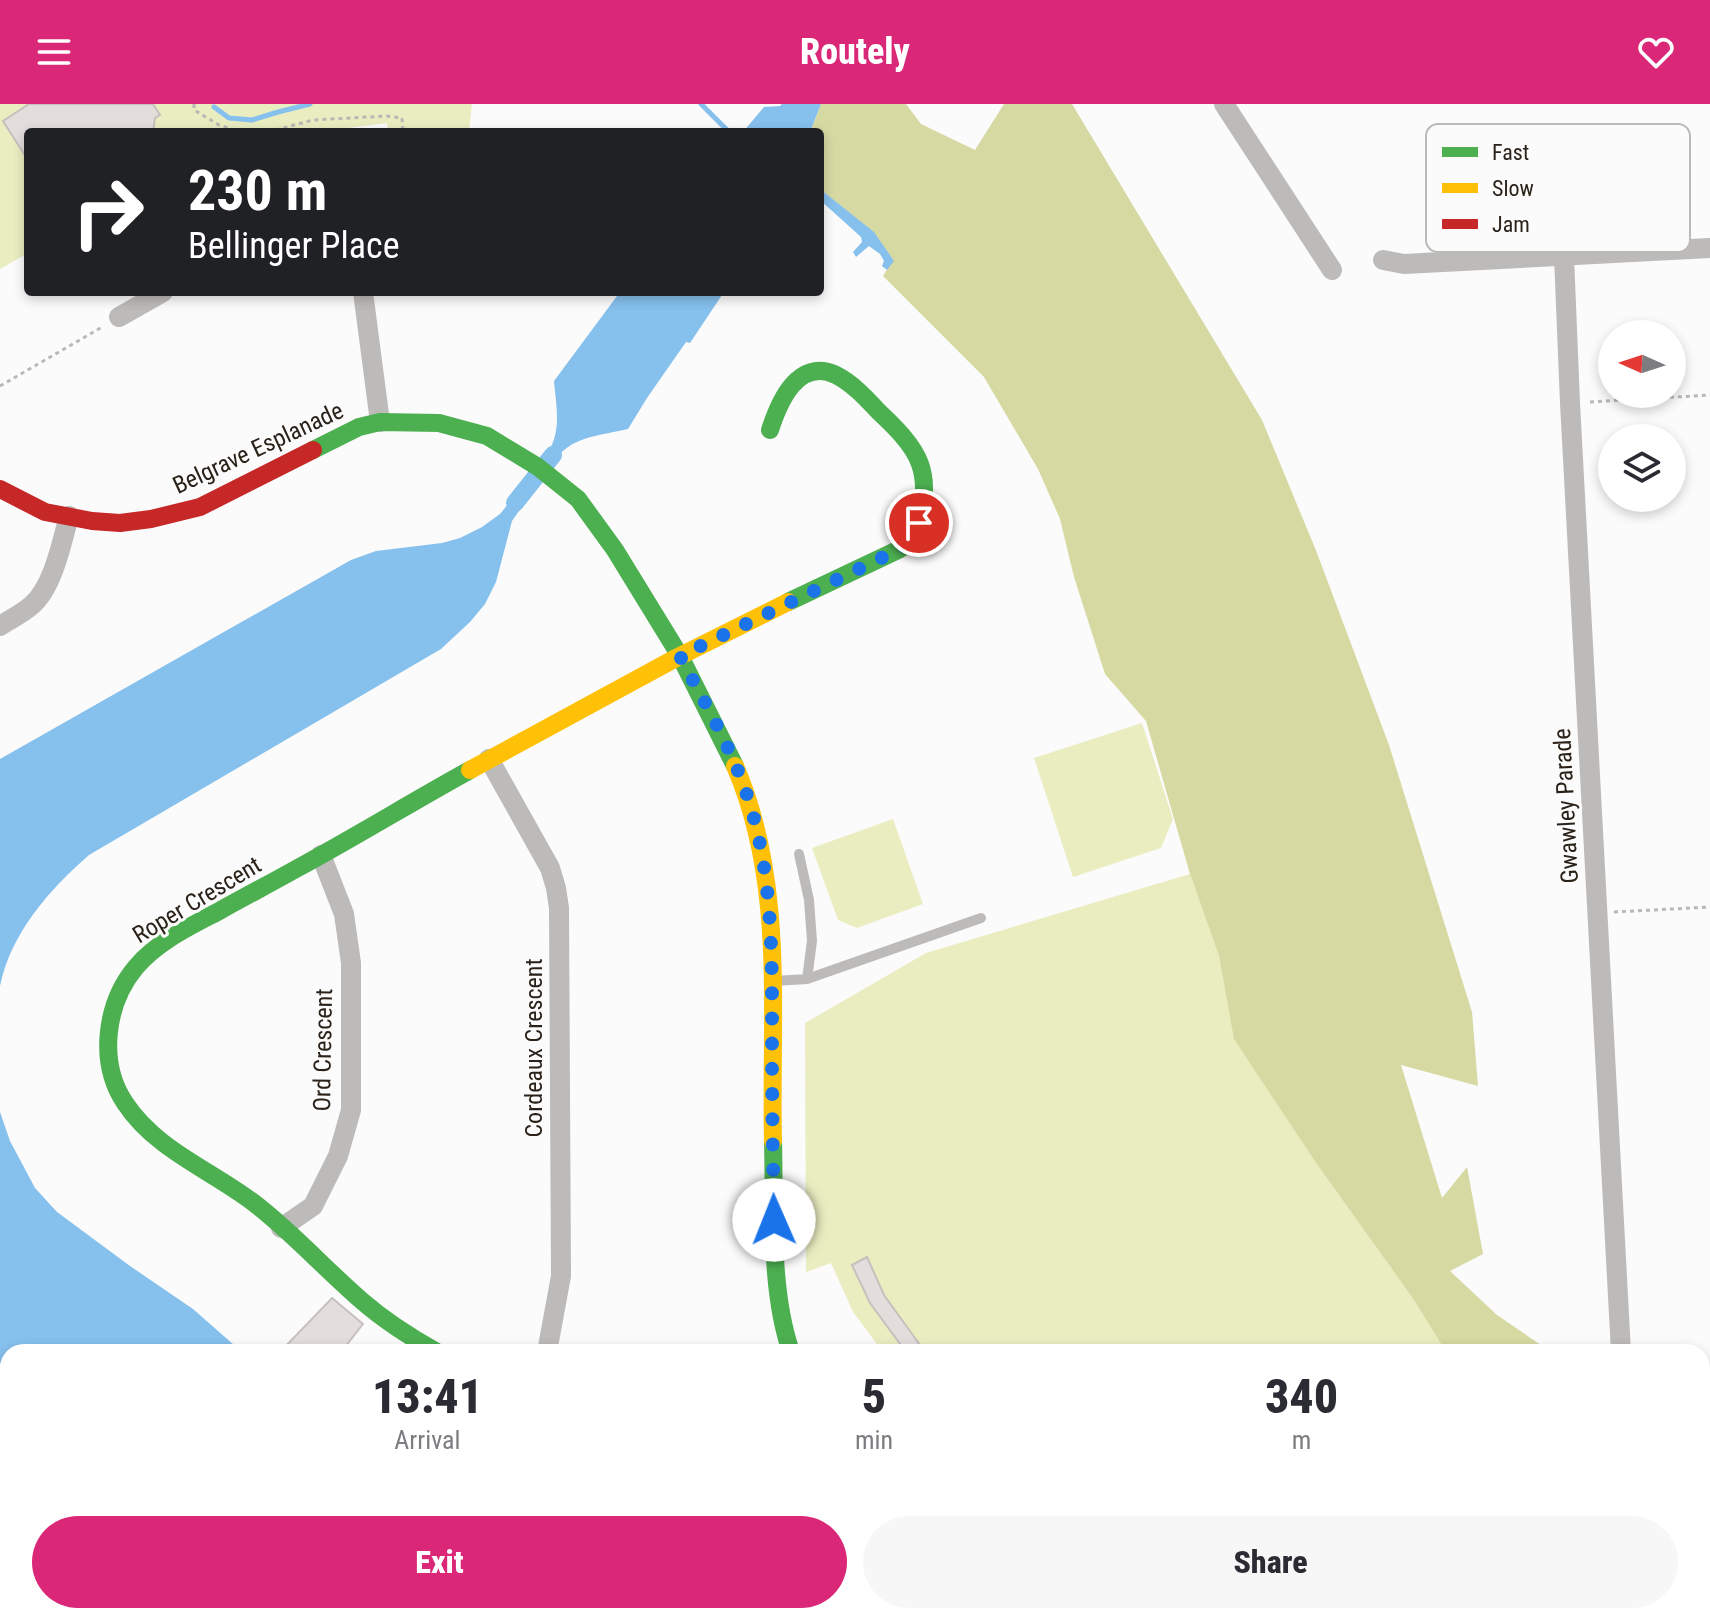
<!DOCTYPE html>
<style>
body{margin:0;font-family:"Roboto Condensed",sans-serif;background:#f7f7f7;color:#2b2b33;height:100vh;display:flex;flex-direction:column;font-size:30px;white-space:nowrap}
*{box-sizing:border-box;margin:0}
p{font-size:26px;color:#7c7c81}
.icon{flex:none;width:44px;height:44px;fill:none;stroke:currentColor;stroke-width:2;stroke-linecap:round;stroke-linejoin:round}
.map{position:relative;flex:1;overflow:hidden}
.panel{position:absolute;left:0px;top:1240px;width:1710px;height:280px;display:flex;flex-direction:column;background:#fff;border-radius:24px 24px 0 0;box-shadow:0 4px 12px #0003}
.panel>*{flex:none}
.top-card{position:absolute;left:24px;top:24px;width:800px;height:168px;border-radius:8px;box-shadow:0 4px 12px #0003;background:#202124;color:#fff;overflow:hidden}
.needle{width:52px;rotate:273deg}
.tools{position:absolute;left:1598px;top:216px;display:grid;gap:16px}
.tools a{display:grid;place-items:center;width:88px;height:88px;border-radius:50%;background:#fff;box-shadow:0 4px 12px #0003;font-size:40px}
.pin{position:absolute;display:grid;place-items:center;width:68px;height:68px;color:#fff;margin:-34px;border:4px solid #fff;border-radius:50%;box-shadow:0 2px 8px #0007}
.me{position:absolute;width:88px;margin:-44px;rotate:359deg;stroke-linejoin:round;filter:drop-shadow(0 0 6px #0008)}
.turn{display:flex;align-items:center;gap:28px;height:168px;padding:0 32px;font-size:36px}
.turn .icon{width:104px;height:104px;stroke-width:2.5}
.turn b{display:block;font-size:56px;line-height:68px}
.eta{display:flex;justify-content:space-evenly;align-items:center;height:136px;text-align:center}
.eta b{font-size:48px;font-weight:800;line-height:56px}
.cta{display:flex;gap:16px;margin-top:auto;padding:16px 32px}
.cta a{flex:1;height:92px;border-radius:48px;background:#db2777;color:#fff;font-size:32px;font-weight:800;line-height:92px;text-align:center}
.cta a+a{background:#f7f7f7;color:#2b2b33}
header{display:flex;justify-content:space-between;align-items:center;height:104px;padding:0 32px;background:#db2777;color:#fff;font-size:36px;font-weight:800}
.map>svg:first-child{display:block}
.green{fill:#eaedc0}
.forest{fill:#d7d9a2}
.water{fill:#86c0ed}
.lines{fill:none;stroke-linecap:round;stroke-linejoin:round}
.stream{stroke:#86c0ed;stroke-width:5}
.canal{stroke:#86c0ed;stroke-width:18}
.building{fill:#e3dddb;stroke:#c6c0be;stroke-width:2}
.path{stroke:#b9b8b5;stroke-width:3;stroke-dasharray:4 4;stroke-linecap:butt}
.lane{stroke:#bdbbb9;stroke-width:10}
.street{stroke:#bdbbb9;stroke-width:20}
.fast{stroke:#4caf50;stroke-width:18}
.slow{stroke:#ffc107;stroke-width:18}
.jam{stroke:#c62828;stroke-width:18}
.route{stroke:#1a73e8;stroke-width:14;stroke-dasharray:0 25.2}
.labels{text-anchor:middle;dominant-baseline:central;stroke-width:6;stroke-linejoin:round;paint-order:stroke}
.street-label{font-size:24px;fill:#2a2118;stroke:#fbfbfb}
.key{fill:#fbfbfb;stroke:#bcbab7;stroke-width:2}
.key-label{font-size:22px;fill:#2a2118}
</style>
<header><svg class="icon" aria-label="menu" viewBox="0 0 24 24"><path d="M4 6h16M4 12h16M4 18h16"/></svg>Routely<svg class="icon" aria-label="heart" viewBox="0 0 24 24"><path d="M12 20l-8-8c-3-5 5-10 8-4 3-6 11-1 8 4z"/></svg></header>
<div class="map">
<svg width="1710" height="1520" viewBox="0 0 1710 1520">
<rect width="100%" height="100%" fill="#fbfbfb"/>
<path class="green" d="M0 0H472L469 28H388L387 19 317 28H28V149L0 165Z
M1142 619 1173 715 1161 744 1073 773 1034 654Z
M893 715 923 800 857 824 838 816 812 744Z
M1190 770 1219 852 1235 935 1316 1059 1414 1196 1446 1248H883L853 1208 831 1159 806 1168 805 919 926 849Z
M1053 1512H1379L1381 1520H1054Z
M1383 1512H1564L1566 1520H1384Z"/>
<path class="forest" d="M821 0H906L921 20 975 46 1004 0H1072L1262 316 1317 449 1389 641 1472 908 1478 982 1401 961 1442 1094 1467 1063 1483 1150 1450 1167 1497 1211 1551 1248H1446L1414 1196 1316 1059 1234 935 1219 852 1190 770 1146 617 1105 570 1074 473 1060 415 1038 365 984 273 883 172 893 156 874 129 820 85V28H810Z"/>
<path class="water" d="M782 0H821L810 28H743L764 3 780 2Z
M820 85 874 128 894 157 887 166 882 162 884 157 880 150 869 142 856 153 853 148 862 138 861 133 820 96Z
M620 188H724L690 239 686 238 647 294 628 325C604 331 572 332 557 354L548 348C562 326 556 302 554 277Z
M526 378 535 384 512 417 496 478 485 500 470 518 441 545 89 751C49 786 11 829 0 882V655L351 456 376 447 442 439 460 434 482 423 500 410Z
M0 1008 10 1037 35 1084 57 1108 130 1162 193 1205 242 1248H8V1263L0 1259Z
M260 1512H467L454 1520H263Z
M599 1512H861L875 1520H632Z"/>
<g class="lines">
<path class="stream" d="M701 0 729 28
M214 3 229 14 252 16 278 8 310 0"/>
<path class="canal" d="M515 399 553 351"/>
</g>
<path class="building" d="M29 0H153L160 11 155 14 153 28H28V56L3 17Z
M867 1153 884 1191 925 1248H906L870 1199 852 1161Z
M332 1194 363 1220 341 1248H280Z"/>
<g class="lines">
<path class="path" d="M194 0V6L219 21 240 28
M268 28 313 16 387 12 402 14 403 28
M0 282 104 222
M1590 298 1710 291
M1614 808 1710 803
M1702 1357 1710 1356"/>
<path class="lane" d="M799 750 809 796 812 837 807 875
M774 877 807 875 981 814"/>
<path class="street" d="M1224 0 1332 166
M1564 152 1570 299 1621 1248
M1383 156 1404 160 1710 144
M363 188 380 318
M119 213 163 188
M0 522C11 515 23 509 32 501 53 483 62 438 69 412
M489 655 550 764 556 784 559 804 561 1172 547 1248
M281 1124 313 1102 338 1052 351 1006V859L344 810 321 751
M0 1398 8 1404
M1702 1500H1710
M112 1512 117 1520"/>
<path class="fast" d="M770 326C779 298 798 253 836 271 852 279 866 294 878 307 893 321 913 340 920 360 929 385 922 429 900 445L788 498
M313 346 359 323 380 318 439 319 487 332 538 363 578 395 615 446 680 552 735 662
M773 1037C775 1106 769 1183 791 1248
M437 1248C410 1233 385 1217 362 1197 325 1165 292 1128 254 1099 211 1066 156 1046 125 999 98 959 105 900 136 863 158 837 191 822 221 806 246 792 271 779 296 765 355 733 412 698 470 666
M990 1512 993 1520"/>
<path class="slow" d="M735 662C786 780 770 911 773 1037
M470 666 676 554 788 498"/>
<path class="jam" d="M0 385 45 408 92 417 120 419 151 415 200 403 313 346"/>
</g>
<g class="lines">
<path class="route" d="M774 1116C773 1058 772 999 772 940 772 856 774 770 746 688 730 641 703 596 680 552L900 445 908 439 919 419"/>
</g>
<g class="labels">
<g class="street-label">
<text transform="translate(258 344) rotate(-25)">Belgrave Esplanade</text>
<text transform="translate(1566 702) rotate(-93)">Gwawley Parade</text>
<text transform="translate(197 796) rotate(-31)">Roper Crescent</text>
<text transform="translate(534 944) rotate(-90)">Cordeaux Crescent</text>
<text transform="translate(323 946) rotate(-89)">Ord Crescent</text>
</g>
</g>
<rect x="1426" y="20" width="264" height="128" rx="12" class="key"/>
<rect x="1442" y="43" width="36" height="10" fill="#4caf50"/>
<rect x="1442" y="79" width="36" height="10" fill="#ffc107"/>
<rect x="1442" y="115" width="36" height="10" fill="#c62828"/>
<g class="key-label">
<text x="1492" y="56">Fast</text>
<text x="1492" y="92">Slow</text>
<text x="1492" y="128">Jam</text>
</g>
</svg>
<div class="tools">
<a><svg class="needle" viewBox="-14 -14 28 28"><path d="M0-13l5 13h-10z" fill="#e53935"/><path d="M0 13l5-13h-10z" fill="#7c7c81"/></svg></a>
<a><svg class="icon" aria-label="layers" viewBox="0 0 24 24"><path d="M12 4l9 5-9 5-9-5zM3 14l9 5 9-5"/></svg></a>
</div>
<div class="pin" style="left:919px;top:419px;background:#d93025"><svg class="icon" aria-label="arrive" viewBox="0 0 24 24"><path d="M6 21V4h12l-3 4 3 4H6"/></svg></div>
<svg class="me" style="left:774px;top:1116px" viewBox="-20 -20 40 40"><circle r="19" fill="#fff"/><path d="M0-13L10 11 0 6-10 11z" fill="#1a73e8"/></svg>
<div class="top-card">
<div class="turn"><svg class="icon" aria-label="right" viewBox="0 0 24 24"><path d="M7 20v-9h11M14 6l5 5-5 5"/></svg><div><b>230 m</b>Bellinger Place</div></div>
</div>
<section class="panel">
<div class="eta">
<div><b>13:41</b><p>Arrival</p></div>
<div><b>5</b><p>min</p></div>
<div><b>340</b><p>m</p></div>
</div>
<div class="cta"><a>Exit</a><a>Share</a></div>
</section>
</div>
